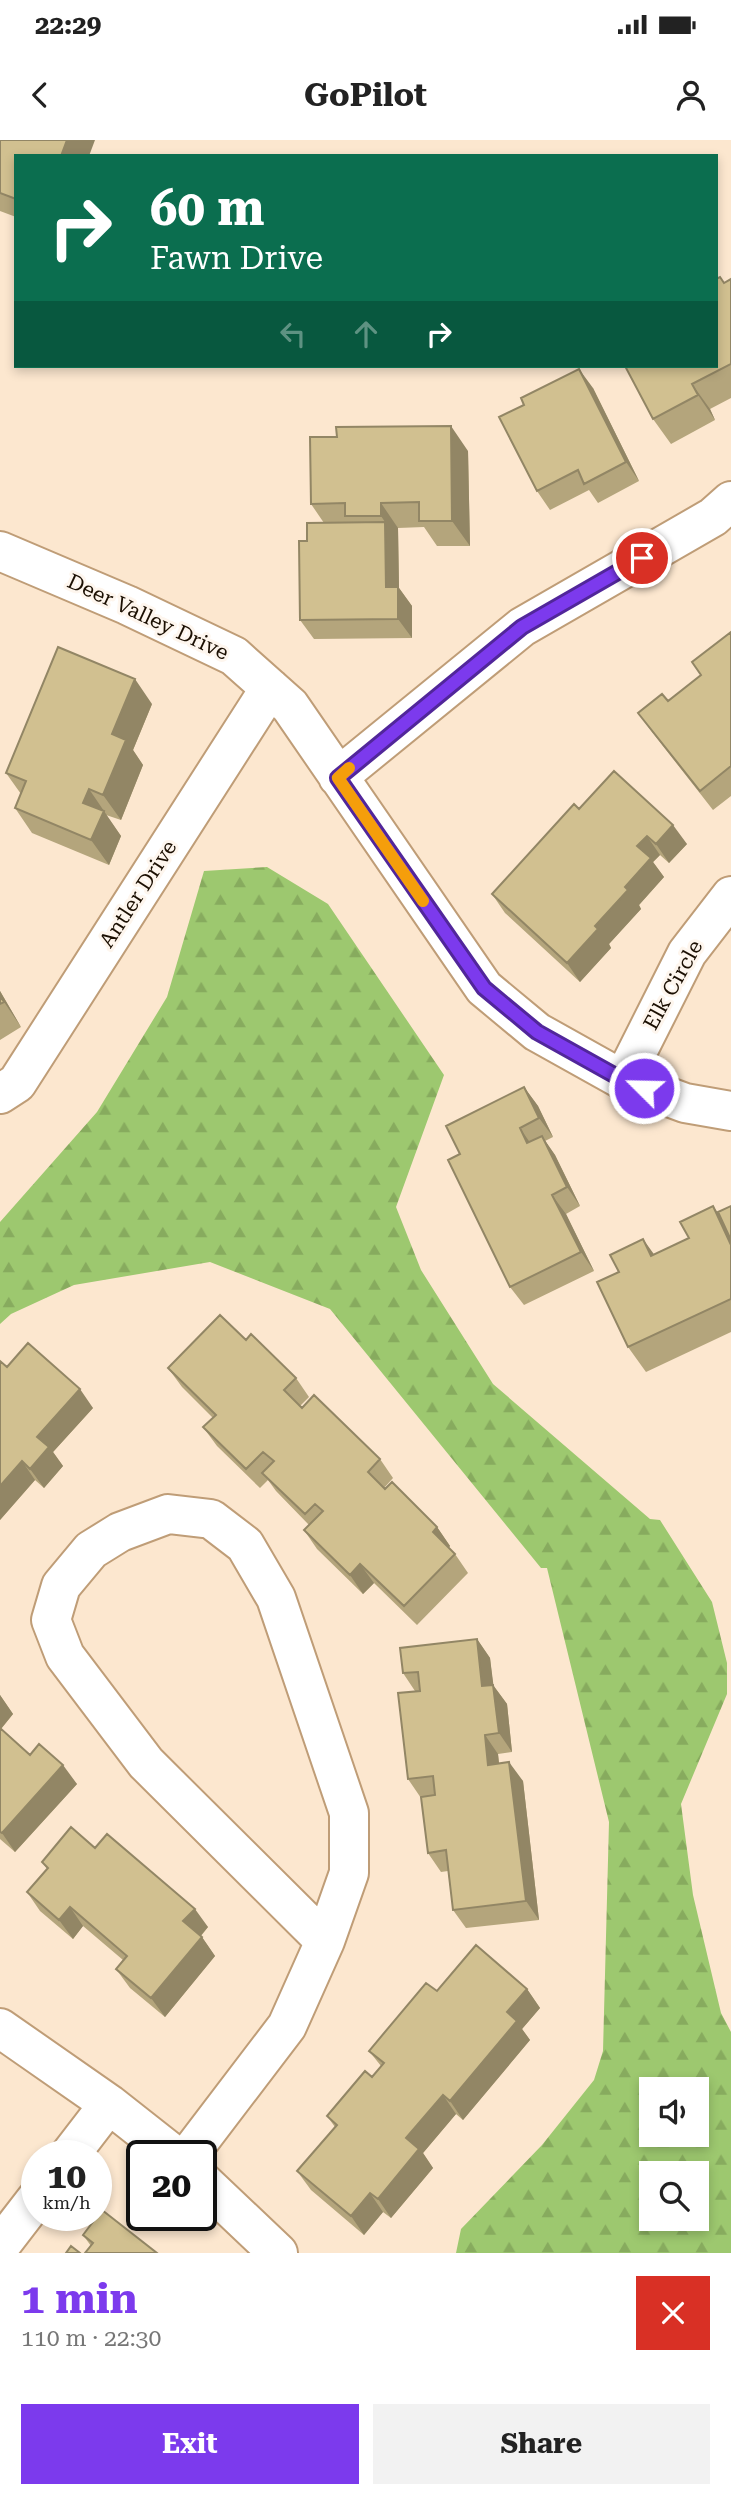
<!DOCTYPE html>
<meta charset="utf-8">
<style>
body{margin:0;font-family:"Roboto Serif",serif;background:#f2f2f2;color:#222;height:100vh;display:flex;flex-direction:column;font-size:26px;white-space:nowrap}
*{box-sizing:border-box;margin:0}
p{font-size:23px;color:#767676}
.icon{flex:none;width:38px;height:38px;fill:none;stroke:currentColor;stroke-width:2;stroke-linecap:round;stroke-linejoin:round}
.map{position:relative;height:2113px;overflow:hidden}
.sheet{display:flex;flex-direction:column;background:#fff;flex:1}
.sheet>*{flex:none}
.top-card{position:absolute;left:14px;top:14px;width:704px;height:214px;border-radius:0px;box-shadow:0 4px 10px #0003;background:#0b6e4f;color:#fff;overflow:hidden}
.fabs{position:absolute;left:639px;top:1937px;display:grid;gap:14px}
.fabs a{display:grid;place-items:center;width:70px;height:70px;border-radius:0px;background:#fff;box-shadow:0 4px 10px #0003;font-size:35px}
.speed{position:absolute;left:21px;top:2000px;display:flex;gap:14px;font-size:35px;font-weight:700;text-align:center}
.speed>*{display:grid;place-content:center;width:91px;height:91px;border-radius:50%;background:#fff;box-shadow:0 4px 10px #0003;line-height:1}
.speed small{font-size:18px;font-weight:400}
.speed .limit{border:4px solid #111;border-radius:10px;background:#fff;color:#111}
.pin{position:absolute;display:grid;place-items:center;width:60px;height:60px;color:#fff;margin:-30px;border:4px solid #fff;border-radius:50%;box-shadow:0 2px 7px #0007}
.me{position:absolute;width:77px;margin:-38px;rotate:293deg;stroke-linejoin:round;filter:drop-shadow(0 0 5px #0008)}
.turn{display:flex;align-items:center;gap:24px;height:147px;padding:0 21px;font-size:32px}
.turn .icon{width:91px;height:91px;stroke-width:2.5}
.turn b{display:block;font-size:49px;line-height:60px}
.lanes{display:flex;align-items:center;height:66px;padding:0 21px;background:#0003;justify-content:center;gap:35px;direction:ltr}
.lanes .off{opacity:.35}
.round{display:grid;place-items:center;flex:none;width:74px;height:74px;border-radius:0px;background:#f2f2f2}
.overview{display:flex;align-items:center;justify-content:space-between;height:119px;padding:0 21px}
h1{font-size:42px;font-weight:700;line-height:52px;color:#7c3aed}
.primary-button{display:flex;gap:14px;margin-top:auto;padding:14px 21px}
.primary-button a{flex:1;height:80px;border-radius:0px;background:#7c3aed;color:#fff;font-size:28px;font-weight:700;line-height:80px;text-align:center}
.primary-button a+a{background:#f2f2f2;color:#222}
.status{display:flex;justify-content:space-between;align-items:center;height:49px;padding:0 35px;background:#fff;direction:ltr}
.status svg{height:19px;fill:currentColor}
header{display:flex;justify-content:space-between;align-items:center;height:91px;padding:0 21px;background:#fff;font-size:32px;font-weight:700}
.map>svg:first-child{display:block}
.forest{fill:url(#forest-firs);fill-rule:evenodd}
.lines{fill:none;stroke-linecap:round;stroke-linejoin:round}
.minor-casing{stroke:#bf9d77;stroke-width:42}
.minor{stroke:#fff;stroke-width:38}
.wall{fill:#b4a57c}
.shaded-wall{fill:#928665}
.building{fill:#d1c090;stroke:#928665;stroke-width:2}
.route-casing{stroke:#51269a;stroke-width:18}
.route{stroke:#7c3aed;stroke-width:12}
.slow{stroke:#f59e0b;stroke-width:12}
.labels{text-anchor:middle;dominant-baseline:central;stroke-width:6;stroke-linejoin:round;paint-order:stroke}
.street-label{font-size:21px;fill:#1b0f02;stroke:#fef6ee}
</style>
<div class="status"><b>22:29</b><svg viewBox="0 0 49 12"><path d="M0 12V9h3v3zM5 12V6h3v6zM10 12V3h3v9zM15 12V0h3v12zM26 1h20v11H26zM47 4h2v5h-2z"/></svg></div>
<header><svg class="icon" aria-label="back" viewBox="0 0 24 24"><path d="M15 5l-7 7 7 7"/></svg>GoPilot<svg class="icon" aria-label="person" viewBox="0 0 24 24"><circle cx="12" cy="8" r="4"/><path d="M4 21q1-7 8-7t8 7"/></svg></header>
<div class="map">
<svg width="731" height="2113" viewBox="0 0 731 2113">
<defs>
<pattern id="forest-firs" width="22" height="20" patternUnits="userSpaceOnUse" patternTransform="scale(1.75)"><rect width="22" height="20" fill="#9dc86f"/><path d="M5 1l3.5 6h-7zM16 11l3.5 6h-7z" fill="#87ab5e"/></pattern>
</defs>
<rect width="100%" height="100%" fill="#fce7cf"/>
<path class="forest" d="M267 727 328 764 444 935 396 1067 421 1130 493 1244 650 1379 660 1380 712 1462 727 1523V1554L681 1664 693 1755 721 1873 731 1892V2113H456L461 2089 542 2005 594 1940 603 1911 609 1682 547 1428H541L330 1169 210 1122 74 1145 11 1174 0 1184V1082L97 972 167 857 204 731ZM651 1950H696V1995H651ZM651 2034H696V2079H651Z"/>
<g class="lines">
<g class="minor-casing">
<path id="minor" d="M0 411 127 465 234 516 290 566 484 848 537 892 623 940 685 963 731 971
M338 637 522 487 713 377 731 361
M623 940 687 813 731 756
M0 954 17 943 270 548
M168 1374 211 1379 245 1405 276 1458 349 1673V1733L325 1801 146 1623 65 1516 51 1480 61 1446 91 1410 120 1392Z
M0 1888 109 1964 175 2016
M69 2016 109 1964
M188 2016 287 1886 325 1801
M201 2040 278 2113
M0 2106 37 2058"/>
</g>
<use href="#minor" class="minor"/>
</g>
<path class="wall" d="M0 0 16 16V77L0 71Z
M731 139V258L710 269 715 280 671 304 653 279 725 143Z
M593 248 639 341 598 363 589 350 550 370 537 351Z
M468 311 470 406H437L424 387 398 388 399 448 412 466V498L314 499 300 480 324 383 311 364Z
M731 492V656L713 670 652 592 638 573 668 561 701 535Z
M152 564 133 610 143 625 121 680 106 675 121 696 109 725 32 693 15 668 21 654 6 633Z
M579 669 687 704 669 723 660 715 653 722 664 737 639 765 641 769 609 804 611 808 580 842 505 773 492 754Z
M0 851 21 887 0 900Z
M524 947 538 966 553 997 545 1001 555 1015 580 1066 566 1074 594 1131 524 1165 510 1147 460 1014Z
M731 1066V1192L646 1232 628 1207 654 1114 689 1098Z
M246 1200 296 1238 309 1257 300 1266 380 1319 393 1338 384 1348 437 1387 450 1406 448 1408 455 1414 468 1433 417 1485 374 1443 363 1454 317 1409 304 1390 309 1385 276 1351 268 1340 260 1348 217 1306 203 1287 213 1278 182 1247 168 1228Z
M7 1227 93 1268 53 1312 63 1326 44 1348 35 1340 0 1380Z
M477 1499 490 1518 493 1545 507 1564 512 1612 498 1614 499 1623 523 1641 539 1780 466 1788 453 1770 448 1731 441 1732 428 1713 421 1658 408 1639 415 1551 403 1533Z
M0 1555 13 1574 1 1589 30 1615 77 1644 15 1712 0 1699Z
M95 1708 208 1787 201 1796 215 1816 165 1877 130 1848 116 1829 123 1820 83 1786 73 1799 40 1771 27 1752 47 1729 42 1722Z
M527 1849 540 1868 522 1889 530 1900 463 1980 456 1974 423 2013 433 2028 391 2078 383 2072 364 2095 311 2050 297 2031 335 1987 327 1976 372 1937 381 1926 369 1911 437 1851Z
M83 2095 157 2113 91 2106Z"/>
<path class="shaded-wall" d="M67 0H95L89 16H61Z
M579 229 593 248 639 341 626 322Z
M692 244 710 269 715 280 698 255Z
M451 286 468 311 470 406 452 381Z
M381 363 398 388 399 448 412 466V498L398 479 386 447 385 382 381 376Z
M135 539 152 564 133 610 143 625 121 680 103 655 112 594Z
M89 649 121 696 109 725 91 700 83 663Z
M673 685 687 704 669 723 656 704Z
M647 696 660 715 653 722 664 737 639 765 641 769 609 804 611 808 580 842 567 823 625 747 637 706Z
M0 851 21 887 0 856Z
M524 947 538 966 553 997 539 978Z
M520 988 533 1007 527 1003Z
M542 996 555 1015 580 1066 567 1047Z
M552 1055 566 1074 594 1131 581 1112Z
M713 1066 731 1091V1105Z
M643 1099 661 1124 651 1116Z
M80 1249 93 1268 53 1312 63 1326 44 1348 30 1329 37 1297Z
M22 1321 35 1340 0 1380V1346Z
M437 1387 450 1406 446 1411 433 1392Z
M360 1424 374 1443 363 1454 350 1435Z
M477 1499 490 1518 496 1565 482 1546Z
M493 1545 507 1564 512 1612 499 1593Z
M0 1555 13 1574 0 1590Z
M485 1595 498 1614 501 1644 488 1625Z
M509 1622 523 1641 539 1780 526 1761Z
M63 1625 77 1644 15 1712 2 1693Z
M70 1767 83 1786 73 1799 59 1780Z
M195 1769 208 1787 197 1800 183 1781Z
M202 1797 215 1816 165 1877 151 1858Z
M527 1849 540 1868 522 1889 530 1900 463 1980 450 1961 507 1872Z
M443 1955 456 1974 423 2013 433 2028 391 2078 378 2059 406 1998Z
M370 2053 383 2072 364 2095 351 2076Z"/>
<path class="building" d="M0 0H67L61 16H16V59L0 53Z
M720 137 724 143 731 139V224L692 244 698 255 653 279 625 226H716V139Z
M579 229 626 322 584 344 578 330 537 351 499 277 524 265 521 258Z
M451 286 452 381H419V362L381 363V376H345V363L311 364 310 297H337L336 287Z
M385 382 386 447H398V479L300 480 299 401H307V383Z
M731 492V626L700 651 638 573 662 554 668 561 701 535 692 522Z
M58 507 135 539 112 594 126 600 103 655 89 649 83 663 104 671 91 700 15 668 26 641 6 633Z
M614 631 673 685 656 704 647 696 637 706 651 718 625 747 628 750 595 786 598 789 567 823 492 754 574 664 579 669Z
M0 856 4 862 0 864Z
M524 947 539 978 520 988 527 1003 542 996 567 1047 552 1055 581 1112 510 1147 448 1020 460 1014 446 986Z
M713 1066 731 1105V1159L628 1207 597 1142 619 1132 610 1115 643 1099 651 1116 689 1098 680 1082Z
M731 1066V1100L718 1072Z
M220 1175 246 1200 251 1194 296 1238 284 1250 302 1268 314 1255 380 1319 368 1332 385 1349 392 1342 437 1387 433 1392 455 1414 404 1466 360 1424 350 1435 304 1390 323 1371 315 1364 305 1374 284 1354 262 1333 274 1321 263 1312 246 1329 203 1287 216 1275 168 1228Z
M28 1203 80 1249 37 1297 49 1307 30 1329 22 1321 0 1346V1221L7 1227Z
M477 1499 482 1546 493 1545 499 1593 485 1595 488 1625 509 1622 526 1761 453 1770 446 1710 428 1713 421 1657 435 1655 433 1636 408 1639 398 1553 420 1551 418 1532 403 1533 400 1508Z
M0 1588 30 1615 39 1604 63 1625 2 1693 0 1692Z
M71 1687 95 1708 107 1694 195 1769 183 1781 202 1797 151 1858 116 1829 127 1816 70 1767 59 1780 27 1752 48 1728 42 1722Z
M476 1805 527 1849 507 1872 517 1881 450 1961 443 1955 406 1998 419 2009 378 2059 370 2053 351 2076 297 2031 337 1985 327 1976 365 1931 372 1937 384 1923 369 1911 426 1843 437 1851Z
M102 2070 157 2113H85L93 2103 83 2095Z
M71 2106 80 2113H66Z"/>
<g class="lines">
<g class="route-casing">
<path id="route" d="M642 418 522 487 338 638 484 848 537 892 623 940 644 948"/>
</g>
<use href="#route" class="route"/>
<path class="slow" d="M349 628 338 638 423 761"/>
</g>
<g class="labels">
<g class="street-label">
<text transform="translate(148 477) rotate(25)">Deer Valley Drive</text>
<text transform="translate(138 754) rotate(-57)">Antler Drive</text>
<text transform="translate(673 845) rotate(-61)">Elk Circle</text>
</g>
</g>
</svg>
<div class="fabs">
<a><svg class="icon" aria-label="sound" viewBox="0 0 24 24"><path d="M4 9h4l5-4v14l-5-4H4zM17 9q2 3 0 6"/></svg></a>
<a><svg class="icon" aria-label="search" viewBox="0 0 24 24"><circle cx="10" cy="10" r="6"/><path d="M15 15l6 6"/></svg></a>
</div>
<div class="speed"><div>10<small>km/h</small></div><div class="limit">20</div></div>
<div class="pin" style="left:642px;top:418px;background:#d93025"><svg class="icon" aria-label="arrive" viewBox="0 0 24 24"><path d="M6 21V4h12l-3 4 3 4H6"/></svg></div>
<svg class="me" style="left:644px;top:948px" viewBox="-20 -20 40 40"><circle r="17" fill="#7c3aed" stroke="#fff" stroke-width="3"/><path d="M0-11L8 9 0 5-8 9z" fill="#fff"/></svg>
<div class="top-card">
<div class="turn"><svg class="icon" aria-label="right" viewBox="0 0 24 24"><path d="M7 20v-9h11M14 6l5 5-5 5"/></svg><div><b>60 m</b>Fawn Drive</div></div>
<div class="lanes"><svg class="icon off" aria-label="left" viewBox="0 0 24 24"><path d="M17 20v-9H6M10 6l-5 5 5 5"/></svg><svg class="icon off" aria-label="ahead" viewBox="0 0 24 24"><path d="M12 20V5M6 11l6-6 6 6"/></svg><svg class="icon" aria-label="right" viewBox="0 0 24 24"><path d="M7 20v-9h11M14 6l5 5-5 5"/></svg></div>
</div>
</div>
<section class="sheet">
<div class="overview"><div><h1>1 min</h1><p>110 m · 22:30</p></div><a class="round" style="background:#d93025;color:#fff"><svg class="icon" aria-label="close" viewBox="0 0 24 24"><path d="M6 6l12 12M18 6L6 18"/></svg></a></div>
<div class="primary-button"><a>Exit</a><a>Share</a></div>
</section>
